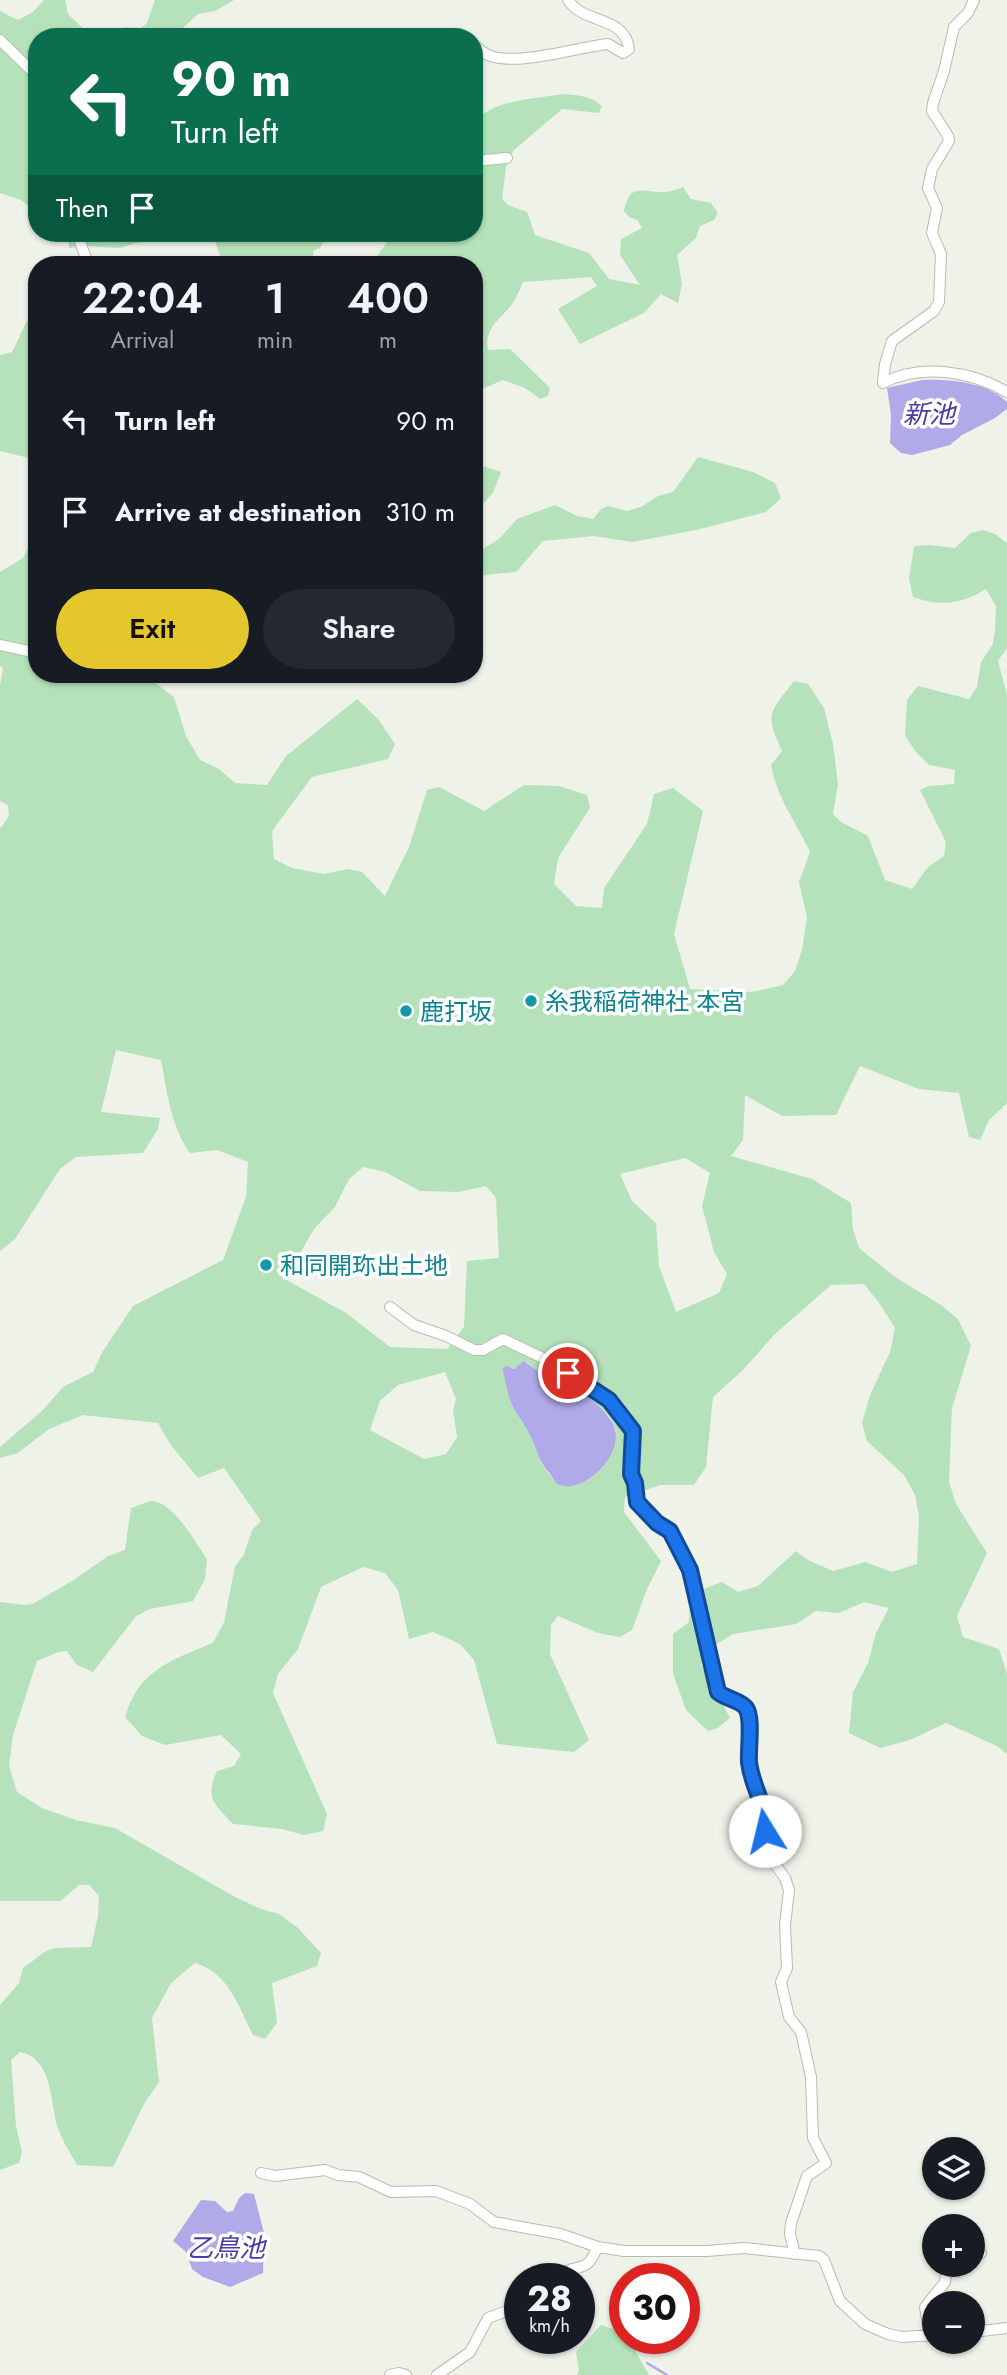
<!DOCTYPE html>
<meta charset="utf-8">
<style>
body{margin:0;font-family:Jost,"Noto Sans JP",sans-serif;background:#242831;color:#f1f3f6;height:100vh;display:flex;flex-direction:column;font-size:26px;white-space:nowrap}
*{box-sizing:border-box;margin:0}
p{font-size:23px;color:#9ea1a6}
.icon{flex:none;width:38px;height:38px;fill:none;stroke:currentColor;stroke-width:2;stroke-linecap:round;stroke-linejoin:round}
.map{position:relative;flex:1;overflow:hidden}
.side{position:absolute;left:28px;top:256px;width:455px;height:427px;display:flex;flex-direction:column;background:#171b24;border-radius:28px;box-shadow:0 2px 5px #0004}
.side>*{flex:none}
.top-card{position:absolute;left:28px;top:28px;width:455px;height:214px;border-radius:28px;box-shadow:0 2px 5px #0004;background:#0b6e4f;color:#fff;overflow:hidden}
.tools{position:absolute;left:922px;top:2137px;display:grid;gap:14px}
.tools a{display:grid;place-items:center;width:63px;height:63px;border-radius:50%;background:#171b24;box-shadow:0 2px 5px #0004;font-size:35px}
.speed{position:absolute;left:504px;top:2263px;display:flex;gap:14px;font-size:35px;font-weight:700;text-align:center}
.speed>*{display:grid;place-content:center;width:91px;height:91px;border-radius:50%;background:#171b24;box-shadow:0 2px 5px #0004;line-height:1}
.speed small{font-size:18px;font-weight:400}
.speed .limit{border:10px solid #d22;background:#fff;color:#111}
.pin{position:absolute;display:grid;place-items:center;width:60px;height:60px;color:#fff;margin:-30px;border:4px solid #fff;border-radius:50%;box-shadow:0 2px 7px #0007}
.me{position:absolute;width:77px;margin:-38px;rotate:351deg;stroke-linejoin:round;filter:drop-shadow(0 0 5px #0008)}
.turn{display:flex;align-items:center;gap:24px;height:147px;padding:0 28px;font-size:32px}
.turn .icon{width:91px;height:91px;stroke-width:2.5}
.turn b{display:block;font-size:49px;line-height:60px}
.then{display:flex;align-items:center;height:66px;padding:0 28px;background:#0003;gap:14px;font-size:26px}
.eta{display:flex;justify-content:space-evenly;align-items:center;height:119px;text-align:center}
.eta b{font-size:42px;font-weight:600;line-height:49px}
.action{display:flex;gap:14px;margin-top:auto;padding:14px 28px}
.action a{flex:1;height:80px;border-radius:42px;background:#e4c72d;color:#111;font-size:28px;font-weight:600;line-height:80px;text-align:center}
.action a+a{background:#242831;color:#f1f3f6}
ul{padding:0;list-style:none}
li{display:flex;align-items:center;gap:21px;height:91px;padding:0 28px}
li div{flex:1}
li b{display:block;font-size:26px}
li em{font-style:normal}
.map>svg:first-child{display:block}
.green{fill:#b5e2bb;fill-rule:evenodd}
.water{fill:#b1aae9}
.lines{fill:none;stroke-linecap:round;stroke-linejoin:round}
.stream{stroke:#b1aae9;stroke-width:2.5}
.minor-casing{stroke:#b7bdab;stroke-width:12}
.minor{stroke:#fff;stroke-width:10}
.route-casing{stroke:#114b97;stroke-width:18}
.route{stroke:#1a73e8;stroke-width:12}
.culture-dot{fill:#0f9aa8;stroke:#fff;stroke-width:2.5}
.labels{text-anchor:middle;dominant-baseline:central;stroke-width:7;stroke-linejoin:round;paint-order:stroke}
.culture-label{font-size:24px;fill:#0d838f;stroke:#fff;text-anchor:start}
.water-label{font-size:26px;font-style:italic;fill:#473ba6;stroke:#fff}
</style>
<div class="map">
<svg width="1007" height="2375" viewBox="0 0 1007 2375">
<rect width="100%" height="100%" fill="#eef2e8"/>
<path class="green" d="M44 0H65L68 14 92 37H37V213L21 200 0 193V11L18 20 33 12Z
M155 0H234L215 11 198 14 173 37H111L124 27 141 28 147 23Z
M563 94C578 95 591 96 602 106L599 113 562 109 513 151 506 167 502 199 508 205 527 212 535 235 589 253 609 279 640 285 620 255 621 239 642 228 637 220 629 217 624 211C630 181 643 193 665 192 671 192 677 189 683 187L691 199 711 203 718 213 714 220 700 226 696 238 677 255 682 284 678 303 661 294 644 313 580 344 558 309 597 286 591 277 523 282C520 289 517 296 513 303 501 319 484 327 488 350L510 349 550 388 548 396 540 399 525 388 503 380 480 390 478 405 474 410V264H371L394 233H474V123C493 99 535 99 563 94Z
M68 233H203L136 243 119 248 85 246 69 248Z
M212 233H329L320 248 313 251 314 264H223Z
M37 309V469L29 458 0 451V355L12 352C19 340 26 317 37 309Z
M698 457 753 472 775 483 781 498 766 512 696 530 632 542 594 536 543 541 516 572 474 576V554L499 539 517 519 555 505 577 516 593 519 601 509 608 506 627 511 641 507 658 496 673 492Z
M480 465 501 472 493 493 474 513V470Z
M983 530 995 534 1007 543V648L998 661 1007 695V1103L989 1120 980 1140 969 1137 959 1093 919 1089 860 1066 836 1115 782 1116 745 1095 743 1140 731 1156 812 1179 851 1203 853 1229 859 1248 895 1277 941 1305 958 1319 971 1346 952 1408 949 1482 956 1504 987 1553 957 1616 963 1637 999 1649 1007 1674V1754L997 1746 946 1723 910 1740 880 1748 849 1733 853 1692 868 1663 876 1633 889 1608 864 1602 839 1613 816 1611 796 1624 733 1634 717 1644 701 1664 730 1718 718 1728 708 1731 686 1710 673 1674V1634L689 1622 690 1594 722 1582 738 1592 758 1586 796 1551 808 1560 833 1571 865 1562 892 1572 917 1564 919 1516 915 1495 904 1475 867 1441 862 1423 870 1395 890 1352 895 1328 880 1304 864 1284 831 1285 774 1335 743 1370 713 1397 706 1467 694 1485H660L625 1497 624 1512 661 1561 647 1589 632 1630 620 1637 598 1633 558 1616 551 1625 550 1654 589 1740 574 1752 497 1744 474 1660 460 1644 433 1632 409 1639 398 1590 385 1573 363 1567 321 1587 298 1649 278 1674 273 1693 327 1814 323 1831 304 1835 282 1829 233 1824C215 1804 204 1799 217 1771L234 1766 241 1754 221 1735 165 1745 142 1736 125 1717C139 1669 172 1660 213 1643L224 1622 235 1566 244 1555 252 1530 261 1521 224 1468 198 1478 170 1444 158 1423 83 1415 49 1429 18 1453 0 1458V1447L43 1410 63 1387 93 1372 103 1351 133 1306 223 1260 246 1197 248 1162 217 1150 190 1153C171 1127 167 1092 161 1060L116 1050 101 1112 160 1118 158 1129 143 1153 76 1157 60 1169 15 1239 0 1251V829L9 816 8 805 0 801V685L3 669 0 665V572L23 558 37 532V674H143L174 697 186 736 200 760 219 769 235 783 267 785 286 756 357 699 378 719 395 744 388 759 312 777 272 831 274 859 292 868 324 874 349 869 362 872 385 896 409 847 427 790 439 787 484 811 524 785 559 786 587 795 590 808 558 858 554 884 576 906 602 908 604 888 647 824 654 794 673 788 703 811 674 934 690 989 752 992 783 985 795 971 802 950 807 917 799 882 810 852C796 822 777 798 771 765L782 751C764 712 770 713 794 681L808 684 824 708 833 744 838 784 833 814 841 822 868 836 885 880 912 889 928 867 944 856 946 842 920 790 929 786 954 784 955 770 929 765 916 752 905 736 907 700 918 686 969 699 977 687 981 662 993 644 995 630 996 606 986 589C962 604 941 607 913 597L909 579 914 546 930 545 955 548 971 533ZM685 1158 710 1173 702 1206 714 1252 727 1274 719 1293 676 1312 659 1266 656 1223 632 1201 620 1174ZM363 1167 385 1172 420 1191 459 1192 486 1186 496 1198 499 1258 467 1261 464 1327 447 1349 390 1347 346 1313 285 1279 314 1229 335 1207 349 1179ZM527 1362 536 1370 549 1375 552 1380C570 1384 613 1409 616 1431 619 1458 585 1496 557 1483 553 1481 553 1478 550 1475 538 1462 539 1453 532 1437 526 1426 517 1417 512 1405 507 1394 506 1381 502 1369L506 1366 512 1369ZM445 1372 456 1399 453 1410 457 1437 446 1454 424 1459 370 1430 380 1401 398 1385Z
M150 1501C174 1501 194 1541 207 1559L205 1579 193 1601 150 1609 136 1616 93 1672 77 1665 67 1651 59 1652 37 1661 13 1735 9 1766 17 1792 42 1808 76 1820 115 1828 235 1897 261 1909 279 1914 298 1928 321 1953 317 1966 272 1983 277 2023 265 2039 253 2035C239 2007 228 1972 195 1963L171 1983 152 2018 159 2082 144 2104 113 2167 77 2165C70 2152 61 2139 57 2125 50 2100 52 2058 20 2052L11 2060 16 2126 22 2152 19 2163 0 2170V2005L19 1983 23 1968 46 1951 55 1948 91 1947 98 1916 99 1896 89 1885H79L60 1901H0V1602L25 1605 33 1604 75 1579 108 1556 125 1550 131 1508Z
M601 2325 625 2333V2338H628L649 2375H577L579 2371 576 2352Z"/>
<path class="water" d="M922 380C949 379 987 382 1007 402V409L995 418 962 435 950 445 939 448 912 455 901 453 890 443 891 415 887 388Z
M524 1361 536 1370 549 1375 552 1380 564 1382C570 1390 575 1388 582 1393 593 1399 606 1412 612 1422 630 1451 582 1499 556 1483 554 1481 552 1476 550 1474 539 1463 538 1451 531 1437 526 1426 517 1416 512 1405 507 1394 506 1381 502 1369L506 1366 514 1369Z
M245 2193 254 2194 264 2233 263 2273 230 2287 203 2277 192 2269 186 2252 173 2241 201 2200 215 2201 227 2212 233 2211 239 2198Z"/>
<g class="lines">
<path class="stream" d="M647 2363 667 2375"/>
<g class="minor-casing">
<path id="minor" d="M0 40 37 76
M474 45C478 48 483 53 488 55 515 67 578 47 608 44L623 53 629 49C625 15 584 25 568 0
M474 161 507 158
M77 233 88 264
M883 383 885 364 892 341 934 311 939 302 941 254 932 233 937 208 928 188 932 169 949 141 948 136 932 111 933 103 944 71 954 27 968 13 974 0
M883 383C921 363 971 371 1007 392
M0 645 37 653
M390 1307 414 1325 446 1336 474 1350H483L503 1339 547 1360 609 1400 633 1431 631 1474 635 1483 637 1501 657 1523 670 1531 690 1570 718 1692 726 1699 743 1704 749 1712V1763L766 1812 765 1850 785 1878 789 1890 785 1925 787 1968 781 1982 789 2017 801 2032 811 2077 813 2138 826 2163 807 2176 791 2223 790 2234 795 2254
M261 2173 275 2176 325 2170 338 2175 359 2177 391 2192 436 2191 470 2204 494 2222 560 2234 598 2247 624 2251H707L744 2248 819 2256 824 2260 840 2301 865 2324 888 2334 902 2337 934 2335
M973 2252 981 2253
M560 2278C569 2264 580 2272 589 2262 593 2258 595 2251 598 2247
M973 2332 1007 2328
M930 2336 925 2307 945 2282 947 2264
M390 2375 399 2373 406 2375
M437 2375 470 2352 488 2318 504 2312 520 2315"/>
</g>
<use href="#minor" class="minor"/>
</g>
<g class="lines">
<g class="route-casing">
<path id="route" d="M568 1373 609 1400 633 1431 631 1474 635 1483 637 1502 657 1523 670 1531 690 1570 718 1692C726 1699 740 1700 746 1708 753 1718 748 1749 749 1762 752 1788 766 1802 765 1831"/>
</g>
<use href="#route" class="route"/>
</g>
<g class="culture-dot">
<circle cx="531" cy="1001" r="7"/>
<circle cx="406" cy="1011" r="7"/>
<circle cx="266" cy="1265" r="7"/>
</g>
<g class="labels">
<g class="culture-label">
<text x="545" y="1001">糸我稲荷神社 本宮</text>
<text x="420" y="1011">鹿打坂</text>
<text x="280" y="1265">和同開珎出土地</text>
</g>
<g class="water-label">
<text x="929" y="414">新池</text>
<text x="226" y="2248">乙鳥池</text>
</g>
</g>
</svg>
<div class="tools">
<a><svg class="icon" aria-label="layers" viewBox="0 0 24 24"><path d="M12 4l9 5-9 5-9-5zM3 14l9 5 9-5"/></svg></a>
<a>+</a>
<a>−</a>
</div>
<div class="speed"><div>28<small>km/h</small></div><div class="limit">30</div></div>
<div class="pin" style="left:568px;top:1373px;background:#d93025"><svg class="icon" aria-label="arrive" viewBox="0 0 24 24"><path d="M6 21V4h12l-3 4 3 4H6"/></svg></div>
<svg class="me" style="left:765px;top:1831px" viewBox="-20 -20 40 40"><circle r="19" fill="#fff"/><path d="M0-13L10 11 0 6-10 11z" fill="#1a73e8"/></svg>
<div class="top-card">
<div class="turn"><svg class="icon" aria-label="left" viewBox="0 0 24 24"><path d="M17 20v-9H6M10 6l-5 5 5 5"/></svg><div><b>90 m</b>Turn left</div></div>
<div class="then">Then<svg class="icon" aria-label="arrive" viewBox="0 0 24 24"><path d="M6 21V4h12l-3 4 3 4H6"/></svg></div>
</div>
<section class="side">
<div class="eta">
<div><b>22:04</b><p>Arrival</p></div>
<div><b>1</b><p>min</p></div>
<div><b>400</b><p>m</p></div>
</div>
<ul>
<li><svg class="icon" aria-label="left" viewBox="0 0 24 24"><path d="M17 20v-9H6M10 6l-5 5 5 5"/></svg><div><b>Turn left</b></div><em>90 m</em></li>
<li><svg class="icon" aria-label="arrive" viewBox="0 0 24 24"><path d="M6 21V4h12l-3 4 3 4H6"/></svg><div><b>Arrive at destination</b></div><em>310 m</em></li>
</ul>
<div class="action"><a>Exit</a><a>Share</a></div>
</section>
</div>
